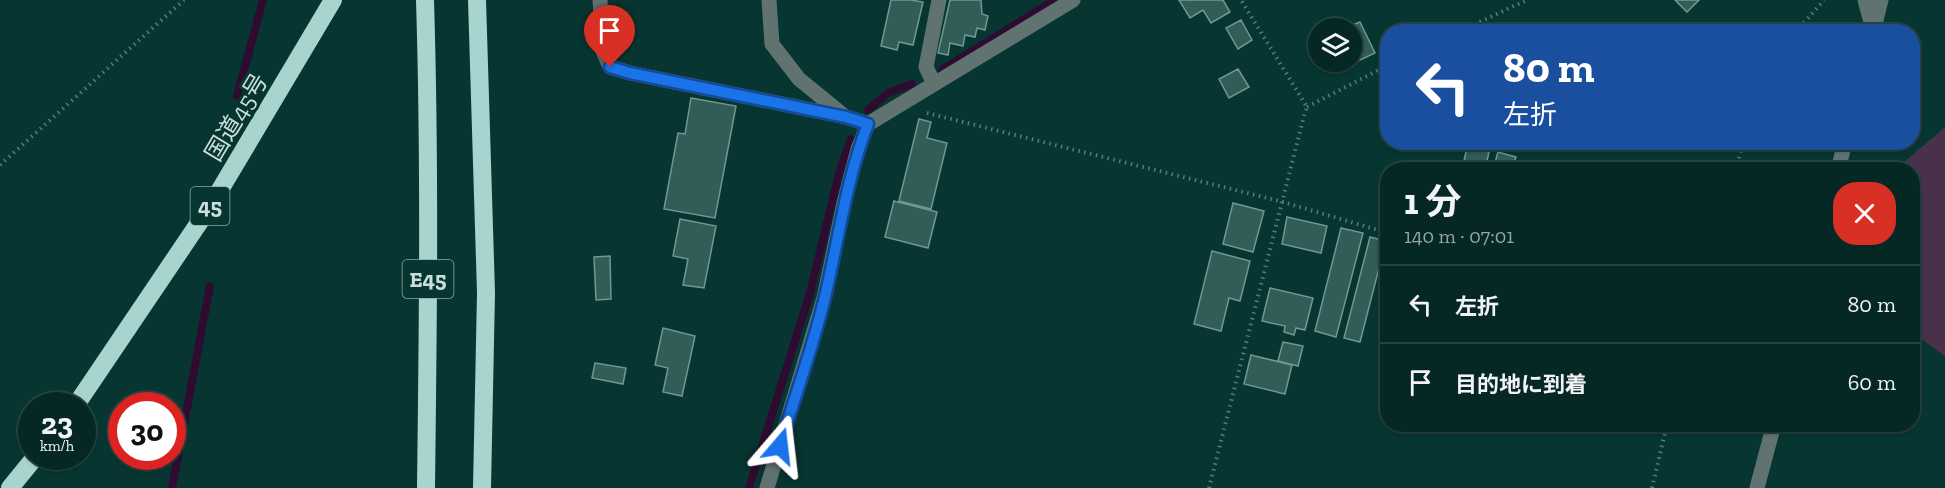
<!DOCTYPE html>
<html lang="ja">
<meta charset="utf-8">
<style>
body{margin:0;font-family:"Zilla Slab","Noto Sans JP",serif;background:#133432;color:#f1f3f6;height:100vh;display:flex;flex-direction:column;font-size:22px;white-space:nowrap}
*{box-sizing:border-box;margin:0}
p{font-size:20px;color:#97a6a7}
.icon{flex:none;width:33px;height:33px;fill:none;stroke:currentColor;stroke-width:2;stroke-linecap:round;stroke-linejoin:round}
.map{position:relative;flex:1;overflow:hidden}
.panel{position:absolute;left:1380px;top:162px;width:540px;height:270px;display:flex;flex-direction:column;background:#052825;border-radius:24px;box-shadow:0 2px 4px #0004,0 0 0 2px #264442}
.panel>*{flex:none}
.guide{position:absolute;left:1380px;top:24px;width:540px;height:126px;border-radius:24px;box-shadow:0 2px 4px #0004,0 0 0 2px #264442;background:#1a4fa0;color:#fff;overflow:hidden}
.controls{position:absolute;left:1308px;top:18px;display:grid;gap:12px}
.controls a{display:grid;place-items:center;width:54px;height:54px;border-radius:50%;background:#052825;box-shadow:0 2px 4px #0004,0 0 0 2px #264442;font-size:30px}
.speed{position:absolute;left:18px;top:392px;display:flex;gap:12px;font-size:30px;font-weight:700;text-align:center}
.speed>*{display:grid;place-content:center;width:78px;height:78px;border-radius:50%;background:#052825;box-shadow:0 2px 4px #0004,0 0 0 2px #264442;line-height:1}
.speed small{font-size:15px;font-weight:400}
.speed .limit{border:9px solid #d22;background:#fff;color:#111}
.pin{position:absolute;display:grid;place-items:center;width:51px;height:51px;color:#fff;margin:-62px -26px;border-radius:50% 50% 50% 0;rotate:-45deg;box-shadow:0 0 6px #0007}
.pin .icon{rotate:45deg}
.me{position:absolute;width:66px;margin:-33px;rotate:17deg;stroke-linejoin:round;filter:drop-shadow(0 0 4px #0008)}
.turn{display:flex;align-items:center;gap:21px;height:126px;padding:0 24px;font-size:27px}
.turn .icon{width:78px;height:78px;stroke-width:2.5}
.turn b{display:block;font-size:42px;line-height:51px}
.round{display:grid;place-items:center;flex:none;width:63px;height:63px;border-radius:24px;background:#133432}
.headline{display:flex;align-items:center;justify-content:space-between;height:102px;padding:0 24px}
h1{font-size:36px;font-weight:700;line-height:45px}
ul{padding:0;list-style:none}
li{display:flex;align-items:center;gap:18px;height:78px;padding:0 24px;border-top:2px solid #264442}
li div{flex:1}
li b{display:block;font-size:22px}
li em{font-style:normal}
.map>svg:first-child{display:block}
.green{fill:#4a314b}
.lines{fill:none;stroke-linecap:round;stroke-linejoin:round}
.stream{stroke:#2f0b31;stroke-width:8}
.building{fill:#325c57;stroke:#6d9993;stroke-width:1.5}
.path{stroke:#587c79;stroke-width:4;stroke-dasharray:1.5 4.5;stroke-linecap:butt}
.minor{stroke:#617371;stroke-width:15}
.highway{stroke:#a7d4cf;stroke-width:18}
.route-casing{stroke:#114b97;stroke-width:15}
.route{stroke:#1a73e8;stroke-width:10}
.labels{text-anchor:middle;dominant-baseline:central;stroke-width:6;stroke-linejoin:round;paint-order:stroke}
.shield{fill:#073531;stroke:#8faca9;stroke-width:1.5}
.shield-label{font-size:22px;font-weight:bold;fill:#c9dfdc}
.street-label{font-size:24px;fill:#c9dfdc;stroke:#073531}
</style>
<div class="map">
<svg width="1945" height="488" viewBox="0 0 1945 488">
<rect width="100%" height="100%" fill="#073531"/>
<path class="green" d="M1945 127V356L1913 333 1912 170 1896 169Z"/>
<g class="lines">
<path class="stream" d="M942 70 1055 0
M237 96 263 0
M868 110 888 93 912 84
M172 488 210 286
M749 488 810 293 839 173 851 139"/>
</g>
<path class="building" d="M891 0H911L923 2 913 45 899 42 897 50 881 46Z
M950 0H981L982 14 988 16 985 30 977 28 975 37 965 35 963 46 950 43 948 55 938 53Z
M1179 0H1223L1230 12 1211 23 1203 10 1190 18Z
M1675 0H1699L1687 12Z
M1241 20 1252 40 1238 49 1226 28Z
M1360 22 1375 53 1337 71 1333 62H1352V28H1345Z
M1238 69 1249 87 1229 98 1219 79Z
M691 98 736 106 715 218 664 209 678 133 685 134Z
M919 119 931 122 927 138 947 143 931 209 899 201Z
M1467 147 1489 152 1485 170H1462Z
M1498 152 1516 157 1512 170H1493Z
M894 201 937 212 928 248 885 237Z
M1233 203 1264 211 1253 252 1223 244Z
M1287 217 1327 226 1321 253 1282 244Z
M680 219 716 226 704 288 683 285 688 259 673 256Z
M1341 228 1363 233 1336 337 1315 331Z
M1370 237 1386 241 1360 342 1344 338Z
M1212 251 1250 261 1240 301 1229 298 1221 331 1194 324Z
M610 256 611 299 596 300 594 257Z
M1270 288 1313 298 1305 330 1296 328 1294 335 1284 332 1285 326 1262 321Z
M663 328 695 336 682 396 663 392 668 368 655 365Z
M1283 342 1303 346 1298 366 1278 361Z
M1251 355 1292 365 1285 394 1244 384Z
M595 363 626 368 623 384 592 378Z"/>
<g class="lines">
<path class="path" d="M1458 32 1527 0
M1796 32 1824 0
M1307 107 1388 65
M927 113 1283 202 1388 233
M0 165 184 0
M1736 170 1743 142
M1209 488 1304 116 1307 107 1241 0
M1652 488 1667 424"/>
<path class="minor" d="M600 0 603 51 610 67 630 73 846 117 868 124
M769 0 772 44 799 79 842 114
M1865 0 1873 30
M1873 32 1881 0
M934 84 926 67 939 0
M1838 170 1845 142
M767 488 824 298 844 203 858 149 868 124 1073 0
M1757 488 1774 424"/>
<path class="highway" d="M425 0C430 163 428 325 426 488
M477 0 486 293 482 488
M76 405 211 205 333 0
M10 488 36 456"/>
</g>
<g class="lines">
<g class="route-casing">
<path id="route" d="M610 67 630 73 846 117 868 124C846 180 839 238 825 297 813 347 795 396 780 446"/>
</g>
<use href="#route" class="route"/>
</g>
<g class="labels">
<g class="shield">
<rect x="190.5" y="187" width="39" height="38" rx="4.5"/>
<rect x="402.5" y="260" width="51" height="38" rx="4.5"/>
</g>
<g class="shield-label">
<text x="210" y="206">45</text>
<text x="428" y="279">E45</text>
</g>
<g class="street-label">
<text transform="translate(236 117) rotate(-59)">国道45号</text>
</g>
</g>
</svg>
<div class="controls">
<a><svg class="icon" aria-label="layers" viewBox="0 0 24 24"><path d="M12 4l9 5-9 5-9-5zM3 14l9 5 9-5"/></svg></a>
</div>
<div class="speed"><div>23<small>km/h</small></div><div class="limit">30</div></div>
<div class="pin" style="left:610px;top:67px;background:#d93025"><svg class="icon" aria-label="arrive" viewBox="0 0 24 24"><path d="M6 21V4h12l-3 4 3 4H6"/></svg></div>
<svg class="me" style="left:780px;top:446px" viewBox="-20 -20 40 40"><path d="M0-17L14 15 0 8-14 15z" fill="#1a73e8" stroke="#fff" stroke-width="4"/></svg>
<div class="guide">
<div class="turn"><svg class="icon" aria-label="left" viewBox="0 0 24 24"><path d="M17 20v-9H6M10 6l-5 5 5 5"/></svg><div><b>80 m</b>左折</div></div>
</div>
<section class="panel">
<div class="headline"><div><h1>1 分</h1><p>140 m · 07:01</p></div><a class="round" style="background:#d93025;color:#fff"><svg class="icon" aria-label="close" viewBox="0 0 24 24"><path d="M6 6l12 12M18 6L6 18"/></svg></a></div>
<ul>
<li><svg class="icon" aria-label="left" viewBox="0 0 24 24"><path d="M17 20v-9H6M10 6l-5 5 5 5"/></svg><div><b>左折</b></div><em>80 m</em></li>
<li><svg class="icon" aria-label="arrive" viewBox="0 0 24 24"><path d="M6 21V4h12l-3 4 3 4H6"/></svg><div><b>目的地に到着</b></div><em>60 m</em></li>
</ul>
</section>
</div>
